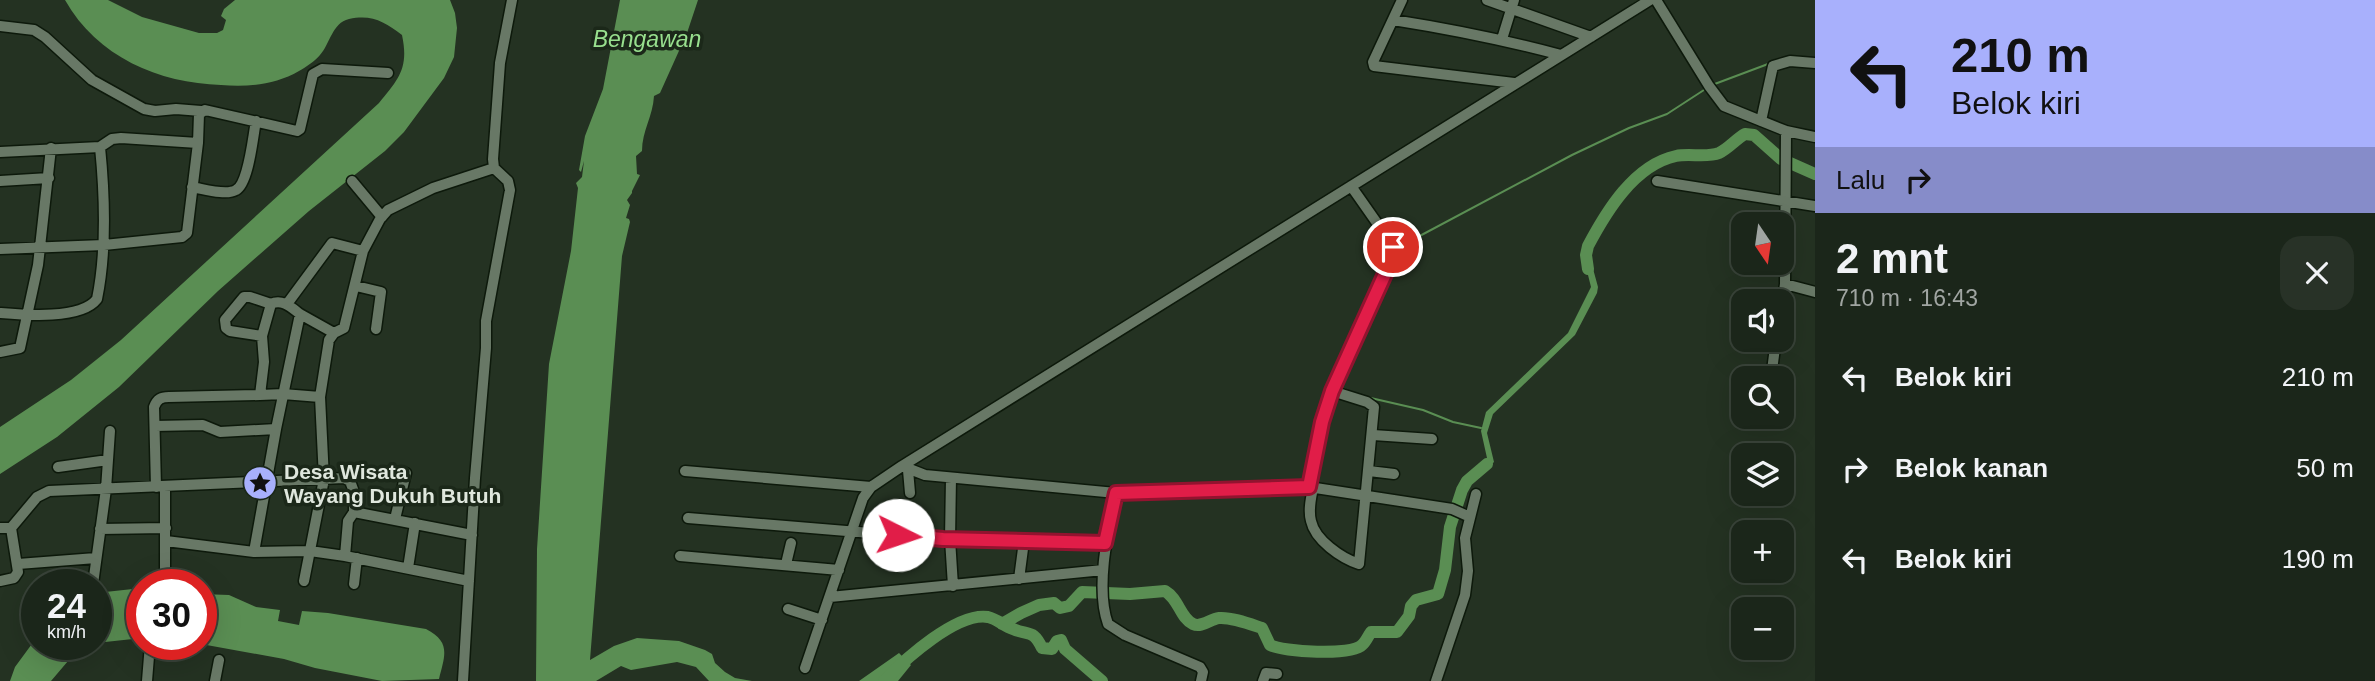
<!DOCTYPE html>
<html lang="id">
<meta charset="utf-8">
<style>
body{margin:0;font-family:Arial,sans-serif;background:#283227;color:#f1f3f6;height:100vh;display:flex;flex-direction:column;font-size:26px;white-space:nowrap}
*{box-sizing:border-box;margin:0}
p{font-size:23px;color:#a0a5a2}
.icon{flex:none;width:38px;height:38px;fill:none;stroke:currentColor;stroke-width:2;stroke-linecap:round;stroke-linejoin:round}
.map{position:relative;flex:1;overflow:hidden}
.panel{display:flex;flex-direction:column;background:#1b261a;width:560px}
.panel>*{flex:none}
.guide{background:#a8b0fc;color:#111;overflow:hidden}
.needle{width:46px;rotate:167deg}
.tools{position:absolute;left:1731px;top:212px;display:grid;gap:14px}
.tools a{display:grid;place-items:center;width:63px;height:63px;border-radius:14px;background:#1b261a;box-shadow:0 7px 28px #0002,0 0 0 2px #394339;font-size:35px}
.speed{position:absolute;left:21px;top:569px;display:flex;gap:14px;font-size:35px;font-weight:700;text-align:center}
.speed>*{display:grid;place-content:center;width:91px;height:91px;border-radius:50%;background:#1b261a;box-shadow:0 7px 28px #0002,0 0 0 2px #394339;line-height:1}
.speed small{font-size:18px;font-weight:400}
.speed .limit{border:10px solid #d22;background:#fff;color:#111}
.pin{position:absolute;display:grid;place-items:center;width:60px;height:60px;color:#fff;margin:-30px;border:4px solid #fff;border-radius:50%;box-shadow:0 2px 7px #0007}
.me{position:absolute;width:77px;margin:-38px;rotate:94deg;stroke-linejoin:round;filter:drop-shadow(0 0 5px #0008)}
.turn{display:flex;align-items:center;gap:24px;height:147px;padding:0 21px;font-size:32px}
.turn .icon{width:91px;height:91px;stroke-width:2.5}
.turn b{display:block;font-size:49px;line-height:60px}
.then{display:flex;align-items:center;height:66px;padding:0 21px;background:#0003;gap:14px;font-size:26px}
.round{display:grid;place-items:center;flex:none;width:74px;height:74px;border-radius:21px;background:#283227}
.summary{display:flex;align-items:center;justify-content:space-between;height:119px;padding:0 21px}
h1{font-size:42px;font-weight:700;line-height:52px}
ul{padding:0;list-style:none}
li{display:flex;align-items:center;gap:21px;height:91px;padding:0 21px}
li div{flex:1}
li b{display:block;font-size:26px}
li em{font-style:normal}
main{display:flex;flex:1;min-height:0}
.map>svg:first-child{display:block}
.water{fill:#5a8e53}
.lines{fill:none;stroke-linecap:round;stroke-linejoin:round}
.stream{stroke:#5a8e53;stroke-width:2}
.river{stroke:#5a8e53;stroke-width:12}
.minor-casing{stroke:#0d190b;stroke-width:13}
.minor{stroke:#687866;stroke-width:10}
.route-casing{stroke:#92132f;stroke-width:18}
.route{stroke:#e11d48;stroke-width:12}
.labels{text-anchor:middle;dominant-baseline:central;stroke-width:7;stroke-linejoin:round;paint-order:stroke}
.poi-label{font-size:21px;font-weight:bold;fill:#dfe7dd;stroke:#1b2819;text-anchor:start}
.water-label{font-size:23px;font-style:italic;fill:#98e08e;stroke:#1b2819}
</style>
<main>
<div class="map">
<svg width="1815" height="681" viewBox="0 0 1815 681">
<rect width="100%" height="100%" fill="#243222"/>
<path class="water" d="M65 0H108L142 17 199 33H217L223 30 226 20 221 16 224 9 235 0H450L455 13 457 28 454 57 444 78 404 132 385 151 309 211 218 291 119 387 57 437 0 474V427L71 380 121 340 379 103C399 79 409 68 402 35 385 22 372 14 349 19 332 23 330 44 320 55 315 61 306 67 299 71 275 85 248 87 221 85 159 83 97 57 65 0Z
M620 0H698L687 33 660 93 654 96C653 116 642 131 642 151L636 156 637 174 640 175 632 191V193L627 200 630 205 626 218 629 219 630 222 622 256 590 660 614 646 637 638 679 641 705 650 712 654 715 663 725 672 735 678 752 681H709L696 667 677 662 631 670 621 666 596 681H536L537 549 549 364 571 251 578 188 576 183 582 177 584 161 581 172 579 170 585 136 603 89Z
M1589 254 1598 287 1597 293 1575 335 1493 414 1487 433 1494 462 1478 477 1474 472 1487 458 1481 431 1486 412 1568 333 1591 287 1583 255Z
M142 588V638L96 643V593Z
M201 594 229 595 256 607 280 610 278 621 299 625 302 611 328 613 426 629C451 642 445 655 439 679L382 681 315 668 284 659 201 644Z
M37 637V644H90L74 654 51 681H10L15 667Z
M899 653 911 665 898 681H859Z"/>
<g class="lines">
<path class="stream" d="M1632 5 1640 0
M1712 85 1768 64
M1397 251 1399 247 1572 155 1629 128 1667 114 1707 88
M1339 387 1350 392
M1362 396 1423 410 1453 422 1481 428"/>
<path class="river" d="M1588 269 1586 255 1588 246C1606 212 1634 165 1676 156 1689 153 1707 158 1719 153 1728 149 1736 139 1745 134L1754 135 1781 159 1815 174
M1002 624 1021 613 1039 605 1054 603 1060 608 1069 606 1082 592 1130 594 1165 591C1179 599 1180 618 1193 624 1202 628 1210 619 1219 618 1232 617 1250 624 1262 628L1270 645C1283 652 1352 656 1362 645 1366 642 1368 636 1371 632H1397L1409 616 1411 606 1416 600 1438 594 1445 570 1450 527 1462 490 1467 481 1487 464
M884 681C905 659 957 612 988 617 997 619 1004 626 1013 629 1029 636 1033 629 1042 648L1052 649 1057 641 1061 640 1065 649 1102 681"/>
<g class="minor-casing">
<path id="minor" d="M1402 0 1373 62 1374 66 1514 83
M1487 0 1591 37
M1656 0 1709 86 1724 106 1786 131 1815 137
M1393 20C1450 29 1505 40 1561 55
M0 26 34 30 45 37 92 80 144 109 155 111 176 109 201 111
M1502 39 1514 0
M1761 121 1773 66 1790 61 1815 63
M0 152 100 147 112 139 121 138 198 143
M494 168 493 159 500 63 512 0
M0 181 49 178
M352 181 382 217
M1657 181 1815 206
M192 187C204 189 226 196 236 190 249 183 253 135 256 121
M0 249 104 245 182 237 187 233 198 143 199 114 205 110 297 131 300 129 313 74 322 69 388 73
M1785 284 1815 292
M356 286 381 292 376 329
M287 304 332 243 363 251
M1782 305 1785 284 1786 131
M0 313C24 315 81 320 97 299 107 250 105 197 100 147
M262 336 230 331 226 328 225 320 244 297H250L271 304
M0 352 20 348 38 265 51 148
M1771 378 1776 340
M260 395 283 394 320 397
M155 426 203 425 220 432 276 429
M1373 435 1432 439
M902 466 925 475 1116 493 1309 487 1452 509 1470 517
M58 467 108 460
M908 470 910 493
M685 471 871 487
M1369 471 1394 474
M951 478 950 539 953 586
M156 487 154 407C157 399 161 397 169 397L260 395 264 362 262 336 271 304C282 298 292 308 300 314
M1309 487 1322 423 1332 391 1394 254 1391 243 1351 186
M1313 488C1311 498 1308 510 1311 521 1315 540 1341 558 1359 564L1374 407 1367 402 1332 391
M1116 493C1108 531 1095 588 1108 624L1125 635 1200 667 1203 672 1201 681
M688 518 943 539 1105 543
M395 519 406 473
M0 528H11
M100 529 166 528
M166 541 254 552 310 551 345 556 469 581
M254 552 276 429 300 314 334 333 344 328 363 251 380 219 388 210 433 188 494 168
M345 556 348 521 354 512
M680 556 839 570
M18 564 96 558
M786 564 791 543
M408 568 415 523
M1019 579 1024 541
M0 581 14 578 18 572 11 528 37 497 49 491 344 478 350 481 354 492V512L472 535
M304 581 324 479 320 397 329 340 334 333
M93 584 106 489 110 431
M165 584V486
M354 584 357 558
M830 597 1103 570
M788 609 822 620
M805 668 863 498 871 487 902 466 1650 0
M147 681 150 644
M215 681 219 660
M463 681 475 478 486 348V321L510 190 508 181 494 168
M1263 681 1266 673 1277 674
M1436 681 1465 595 1468 571 1465 538 1476 494"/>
</g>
<use href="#minor" class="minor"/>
</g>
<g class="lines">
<g class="route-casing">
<path id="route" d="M898 535 943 539 1105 543 1116 493 1309 487 1322 422 1332 391 1394 254 1393 247"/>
</g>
<use href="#route" class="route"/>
</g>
<defs>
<g id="sight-disc" transform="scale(1.75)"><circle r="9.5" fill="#a8b0fc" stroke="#1b2819"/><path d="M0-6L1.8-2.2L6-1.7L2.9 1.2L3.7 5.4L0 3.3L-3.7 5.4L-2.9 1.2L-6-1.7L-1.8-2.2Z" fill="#111"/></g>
</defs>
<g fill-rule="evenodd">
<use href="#sight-disc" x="260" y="483"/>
</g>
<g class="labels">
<g class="poi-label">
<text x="284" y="471">Desa Wisata<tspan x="284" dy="24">Wayang Dukuh Butuh</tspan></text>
</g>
<g class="water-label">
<text x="647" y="39">Bengawan</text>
</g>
</g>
</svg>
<div class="tools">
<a><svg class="needle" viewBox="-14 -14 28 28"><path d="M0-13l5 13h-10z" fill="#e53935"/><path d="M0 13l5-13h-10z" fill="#a0a5a2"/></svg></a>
<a><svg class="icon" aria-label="sound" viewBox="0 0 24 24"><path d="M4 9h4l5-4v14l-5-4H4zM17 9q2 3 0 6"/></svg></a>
<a><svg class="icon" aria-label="search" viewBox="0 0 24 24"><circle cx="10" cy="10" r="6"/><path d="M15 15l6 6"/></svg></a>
<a><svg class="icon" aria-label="layers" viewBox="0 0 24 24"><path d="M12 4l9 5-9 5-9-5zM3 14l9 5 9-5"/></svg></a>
<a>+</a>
<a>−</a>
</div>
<div class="speed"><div>24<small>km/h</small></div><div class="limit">30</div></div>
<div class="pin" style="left:1393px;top:247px;background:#d93025"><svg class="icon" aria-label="arrive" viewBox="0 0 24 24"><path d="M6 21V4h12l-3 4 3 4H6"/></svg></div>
<svg class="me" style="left:898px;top:535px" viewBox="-20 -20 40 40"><circle r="19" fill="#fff"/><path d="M0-13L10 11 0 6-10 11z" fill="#e11d48"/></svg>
</div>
<section class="panel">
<div class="guide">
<div class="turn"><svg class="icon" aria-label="left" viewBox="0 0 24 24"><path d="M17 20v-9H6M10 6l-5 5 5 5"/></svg><div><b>210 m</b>Belok kiri</div></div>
<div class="then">Lalu<svg class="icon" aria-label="right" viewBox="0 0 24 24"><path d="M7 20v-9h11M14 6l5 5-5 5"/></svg></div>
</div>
<div class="summary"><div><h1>2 mnt</h1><p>710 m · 16:43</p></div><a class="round"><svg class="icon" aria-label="close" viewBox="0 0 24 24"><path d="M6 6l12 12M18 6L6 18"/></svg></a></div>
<ul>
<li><svg class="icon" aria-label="left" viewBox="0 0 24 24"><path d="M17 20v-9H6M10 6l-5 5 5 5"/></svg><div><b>Belok kiri</b></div><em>210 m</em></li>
<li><svg class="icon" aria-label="right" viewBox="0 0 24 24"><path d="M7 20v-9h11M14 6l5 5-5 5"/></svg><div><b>Belok kanan</b></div><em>50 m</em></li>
<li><svg class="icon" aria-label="left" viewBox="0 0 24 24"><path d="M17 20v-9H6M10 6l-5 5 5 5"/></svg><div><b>Belok kiri</b></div><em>190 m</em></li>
</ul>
</section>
</main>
